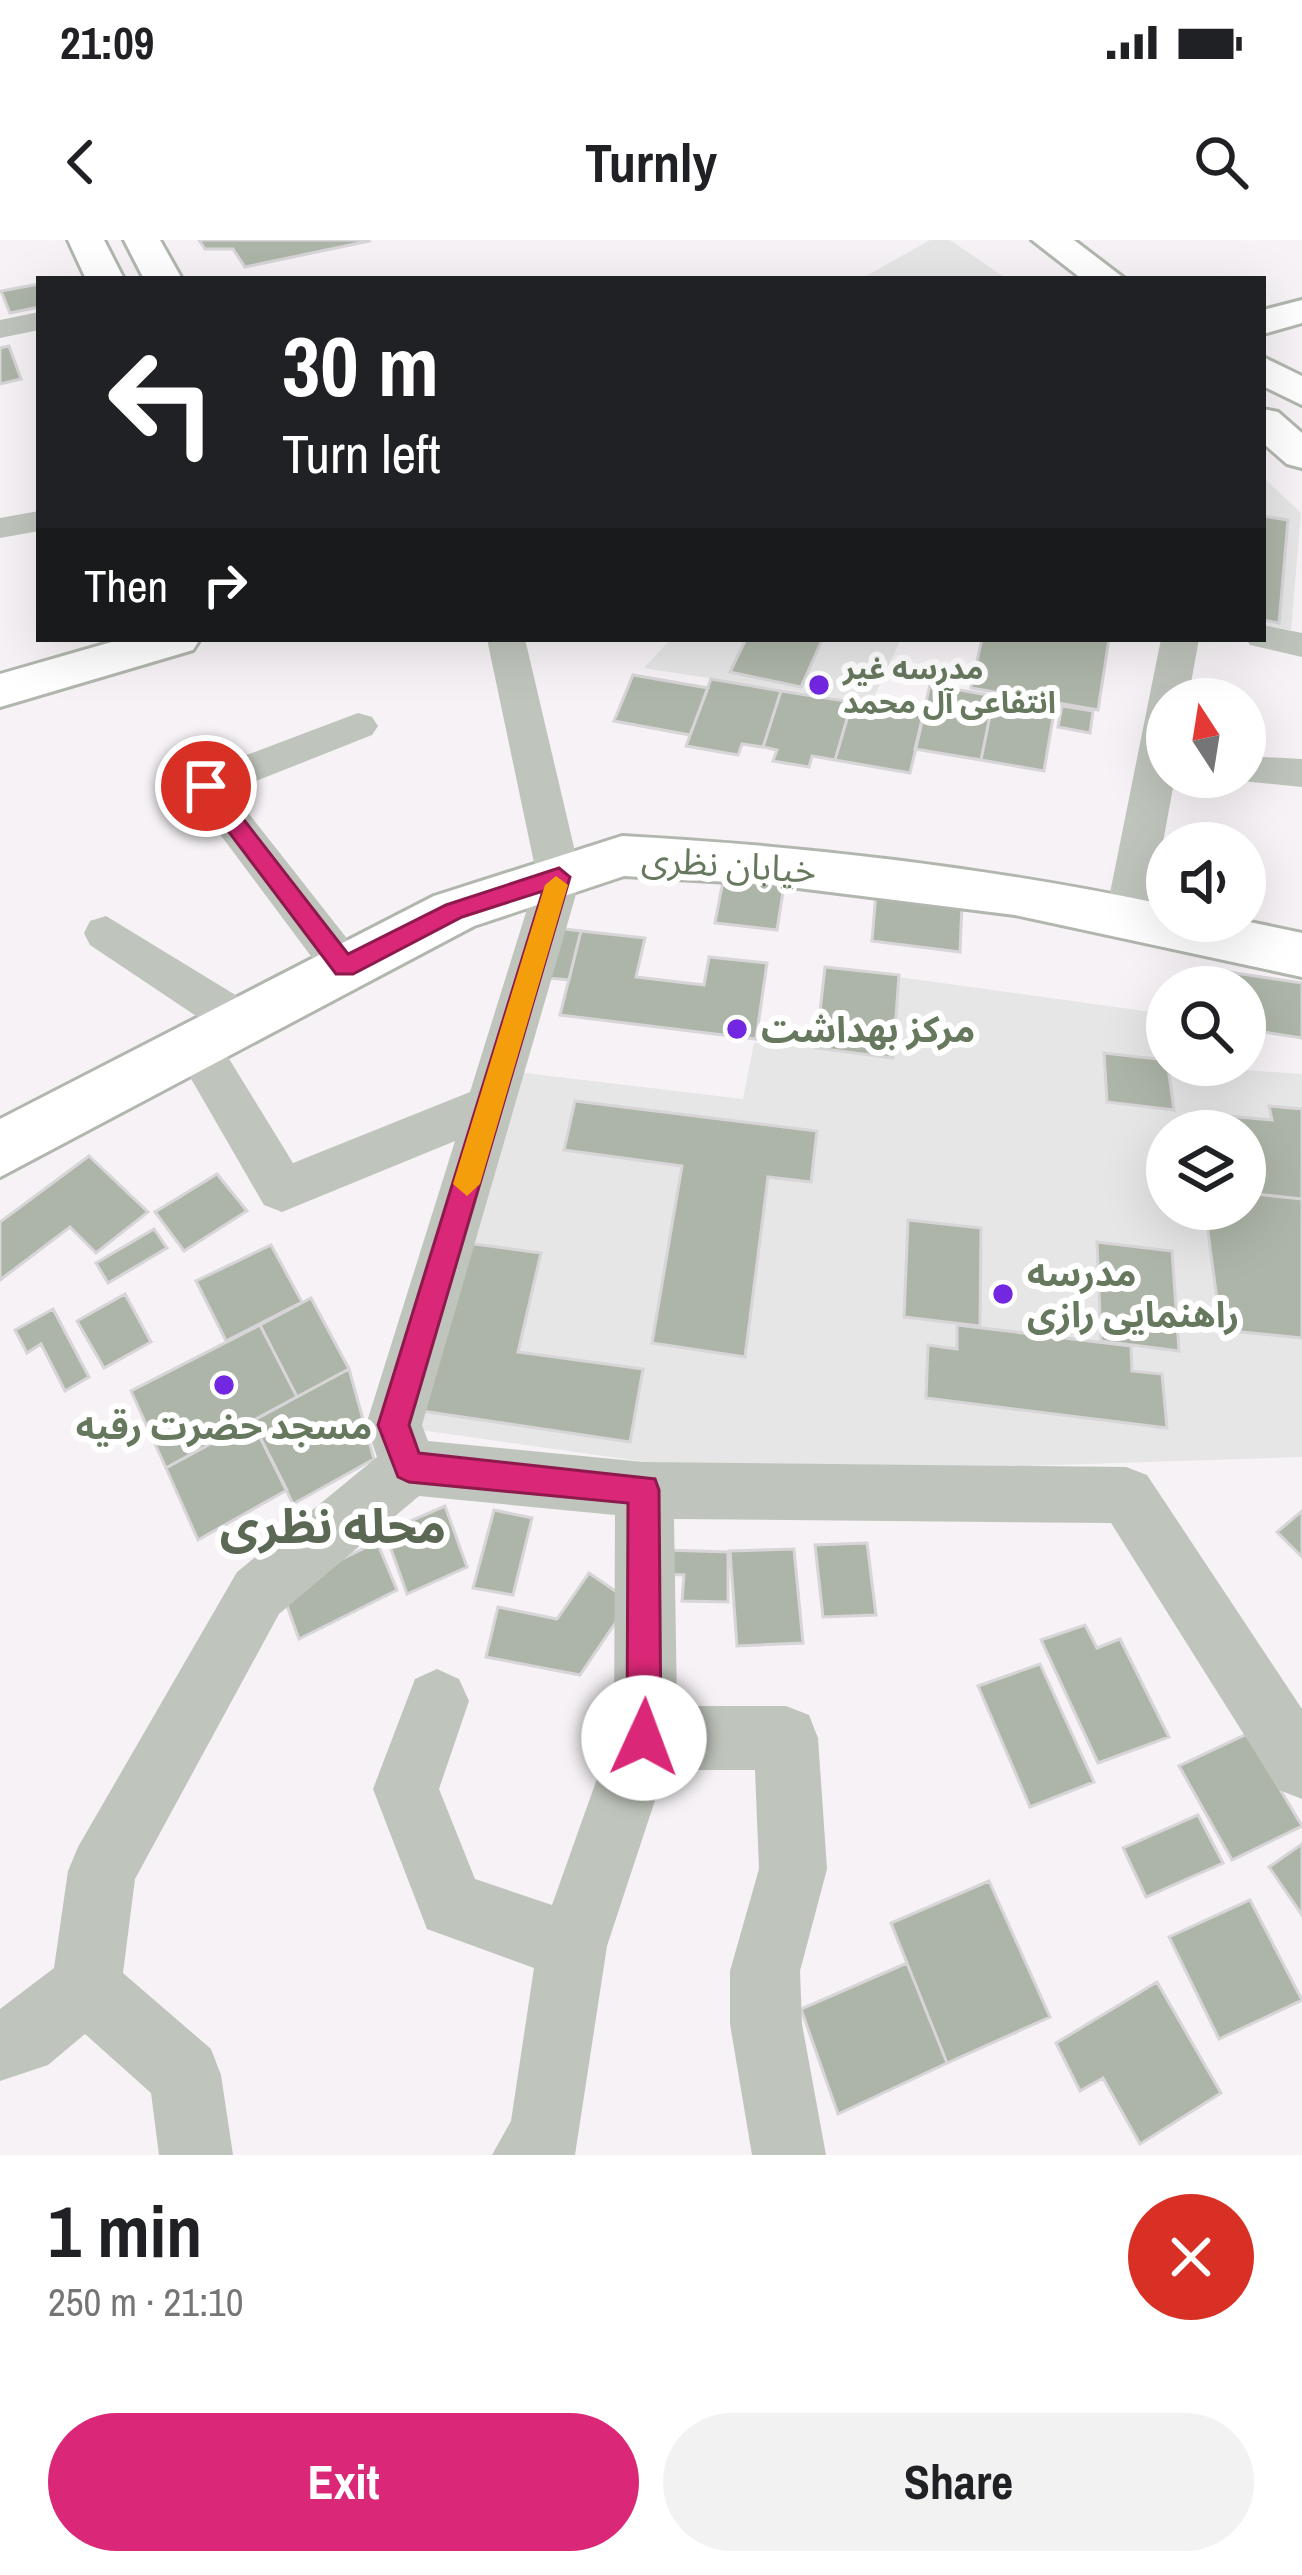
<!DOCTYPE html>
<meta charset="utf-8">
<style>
body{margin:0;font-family:"Archivo Narrow","Noto Sans Arabic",sans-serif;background:#f2f2f2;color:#202124;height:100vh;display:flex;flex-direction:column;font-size:45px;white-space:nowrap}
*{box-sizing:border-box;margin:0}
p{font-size:39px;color:#757577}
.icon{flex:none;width:66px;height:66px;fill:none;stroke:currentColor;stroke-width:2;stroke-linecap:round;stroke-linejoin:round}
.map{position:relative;height:1915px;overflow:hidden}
.side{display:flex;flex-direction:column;background:#fff;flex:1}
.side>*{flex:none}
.banner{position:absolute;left:36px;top:36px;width:1230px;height:366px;border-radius:0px;box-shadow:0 12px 48px #0002;background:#202124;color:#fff;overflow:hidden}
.needle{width:78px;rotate:348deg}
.tools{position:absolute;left:1146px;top:438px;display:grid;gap:24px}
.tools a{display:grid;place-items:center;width:120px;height:120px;border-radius:50%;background:#fff;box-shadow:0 12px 48px #0002;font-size:60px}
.pin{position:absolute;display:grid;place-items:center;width:102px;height:102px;color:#fff;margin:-51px;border:6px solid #fff;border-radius:50%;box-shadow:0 3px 12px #0007}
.me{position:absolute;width:132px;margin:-66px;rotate:2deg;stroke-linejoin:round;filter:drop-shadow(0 0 9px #0008)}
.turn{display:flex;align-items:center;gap:42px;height:252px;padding:0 48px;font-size:54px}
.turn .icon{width:156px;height:156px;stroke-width:2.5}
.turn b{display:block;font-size:84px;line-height:102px}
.then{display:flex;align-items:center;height:114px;padding:0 48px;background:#0003;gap:24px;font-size:45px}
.round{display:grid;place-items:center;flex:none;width:126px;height:126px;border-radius:63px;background:#f2f2f2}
.summary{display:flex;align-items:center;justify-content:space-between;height:204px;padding:0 48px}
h1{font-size:72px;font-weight:800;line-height:90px}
.button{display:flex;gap:24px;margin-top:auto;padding:24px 48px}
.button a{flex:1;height:138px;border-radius:72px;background:#db2777;color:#fff;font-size:48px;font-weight:800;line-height:138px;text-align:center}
.button a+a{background:#f2f2f2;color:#202124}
.status{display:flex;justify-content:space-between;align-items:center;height:84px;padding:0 60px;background:#fff;direction:ltr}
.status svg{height:33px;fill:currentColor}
header{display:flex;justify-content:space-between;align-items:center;height:156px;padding:0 48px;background:#fff;font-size:54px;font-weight:800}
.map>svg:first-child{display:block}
.built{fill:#e6e6e6;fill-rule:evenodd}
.building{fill:#adb5a8;stroke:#d7d5d7;stroke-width:3}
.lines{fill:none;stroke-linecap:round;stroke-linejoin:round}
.major-casing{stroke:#b1b7ae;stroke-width:6}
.minor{fill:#bfc5bc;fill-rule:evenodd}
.major{fill:#fff;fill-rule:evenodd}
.route{fill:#db2777;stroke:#8e194d;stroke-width:3}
.slow{fill:#f59e0b}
.poi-dot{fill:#7327e1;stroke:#fff;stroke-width:4.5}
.labels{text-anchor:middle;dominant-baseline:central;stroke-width:12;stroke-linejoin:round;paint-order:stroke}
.far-poi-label{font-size:30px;font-weight:bold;fill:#66785d;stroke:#fff;text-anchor:start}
.street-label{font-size:36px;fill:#66785d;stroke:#fff}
.poi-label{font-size:36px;font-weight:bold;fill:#66785d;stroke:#fff;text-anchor:start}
.district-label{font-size:48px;font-weight:bold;fill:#5b6853;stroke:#fff}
</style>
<div class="status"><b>21:09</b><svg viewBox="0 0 49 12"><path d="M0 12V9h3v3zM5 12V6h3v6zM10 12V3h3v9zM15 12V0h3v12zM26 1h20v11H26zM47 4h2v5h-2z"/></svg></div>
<header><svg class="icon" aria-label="back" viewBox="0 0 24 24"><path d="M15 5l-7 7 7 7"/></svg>Turnly<svg class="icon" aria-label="search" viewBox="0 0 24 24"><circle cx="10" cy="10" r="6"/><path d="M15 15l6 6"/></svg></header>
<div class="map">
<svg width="1302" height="1915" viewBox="0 0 1302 1915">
<rect width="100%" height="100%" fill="#f6f2f5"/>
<path class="built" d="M930 0H950L1007 39H861Z
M1263 237 1301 273 1291 390 1263 385Z
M671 399H901L871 463 644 428Z
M825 727 1166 774 1167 825 1302 834V1217L739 1235 406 1188 507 831 743 859 754 803 816 808ZM1167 891H1245V969H1167Z"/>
<path class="building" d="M199 0H368L369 1 245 27 233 9H205Z
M39 44V67L10 73 1 51Z
M9 106 21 139 0 144V108Z
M1263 276 1288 280 1279 383 1263 380Z
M746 399H816L822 400 801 447 730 432Z
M982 399H1109L1098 470 971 448Z
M633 435 708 448 690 495 614 481Z
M711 439 781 451 763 507 742 504 738 515 686 506Z
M930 445 994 456 981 520 915 509Z
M781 451 852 462 835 520 812 516 809 527 773 521 777 510 763 507Z
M994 456 1055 466 1044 531 981 520Z
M852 462 924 474 910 533 835 520Z
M1062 466 1093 471 1090 493 1058 487Z
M726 625 786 632 777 690 715 683Z
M876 653 962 663 960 712 872 701Z
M550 687 581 691 569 740 537 737Z
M581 691 645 698 636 737 704 745 709 717 767 723 756 799 560 775Z
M825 727 899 735 893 818 816 808Z
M1228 732 1302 743V798L1245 789V747H1228Z
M1104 813 1167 820 1174 870 1107 862Z
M575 861 817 891 811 942 768 937 745 1117 652 1103 682 926 564 910Z
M1269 866 1302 869V959L1245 953V891H1196L1194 873 1272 880Z
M89 916 148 972 96 1013 70 987 0 1040V982Z
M217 934 247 971 184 1011 155 972Z
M1245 953 1302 959V1098L1221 1090 1205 969H1245Z
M908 980 981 988 980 1086 904 1077Z
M154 989 167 1008 108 1043 96 1023Z
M460 1002 541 1013 518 1112 643 1129 630 1202 415 1170Z
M1097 1002 1172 1011 1179 1111 1101 1101Z
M271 1005 302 1062 226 1101 196 1041Z
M125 1054 151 1102 104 1128 77 1081Z
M311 1058 349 1129 297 1157 260 1085Z
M53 1069 89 1137 65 1151 41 1104 27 1113 15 1090Z
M260 1085 297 1157 166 1228 131 1151Z
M957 1085 1131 1106 1132 1131 1162 1134 1167 1188 926 1158 928 1105 957 1109Z
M349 1129 374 1219 293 1264 252 1181Z
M252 1181 287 1250 198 1300 166 1228Z
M445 1266 467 1327 407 1354 385 1292Z
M494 1270 532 1278 513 1355 473 1348Z
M1302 1271V1317L1277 1292Z
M377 1302 397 1350 299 1399 281 1349Z
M867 1303 876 1375 823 1377 815 1305Z
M794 1309 803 1403 737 1406 730 1311Z
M665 1310 728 1312V1362L682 1361 684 1335 665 1334Z
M589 1333 630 1361 580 1435 486 1417 498 1367 557 1379Z
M1085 1385 1097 1408 1120 1399 1169 1497 1098 1523 1041 1400Z
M1040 1424 1094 1542 1030 1567 978 1446Z
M1247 1494 1302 1586 1232 1620 1179 1526Z
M1198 1575 1223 1623 1146 1657 1123 1608Z
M1302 1604V1675L1269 1627Z
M989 1641 1050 1777 947 1823 891 1683Z
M1250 1660 1302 1760 1219 1799 1169 1697Z
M907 1723 947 1823 838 1874 801 1769Z
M1157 1742 1221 1853 1140 1904 1103 1838 1080 1851 1056 1803Z"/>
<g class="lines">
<g class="major-casing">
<path id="major" d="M68 0H104L124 39H86Z
M124 0H160L182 39H144Z
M1032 0H1074L1125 39H1082Z
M1302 60V83L1263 94V70Z
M1263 117 1302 136V165L1263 146Z
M1263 169 1278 172 1302 193V228L1287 224 1263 203Z
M122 399H200L193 410 0 467V434Z
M622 596C806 606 986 627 1167 665V681H1245L1302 693V737L1015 675 766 644 624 636 474 686 0 937V879L434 656Z"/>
</g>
<path class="minor" d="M39 72V90L0 98V80Z
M39 271V291L0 298V278Z
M1263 385 1302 393V417L1250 405 1246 399H1263Z
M487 399H525L581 637 422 1185 428 1201 644 1222 1126 1227 1147 1235 1302 1469V1559L1279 1550 1111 1283 674 1279 677 1466H786L809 1475 818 1498 827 1629 800 1731 802 1784 826 1915H752L730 1784V1731L759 1629 755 1530H665L607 1706 575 1915H492L511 1881 534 1728 427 1689 373 1549 415 1439 437 1429 459 1439 469 1461 439 1549 475 1639 552 1665 614 1491 615 1275 419 1256 279 1374 135 1639 123 1733 211 1809 221 1835 233 1915H159L151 1853 85 1794 48 1825 0 1841V1769L54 1728 68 1631 78 1607 237 1332 377 1217 366 1185 455 901 282 972 264 965 171 804 178 791 195 785 212 791 293 923 470 852 537 637Z
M1161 399H1199L1188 459H1167V537H1175L1149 678 1143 690 1127 694 1111 690 1105 678Z
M358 473 372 477 378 486 372 495 231 551 360 715 367 727 360 739 344 744 328 739 184 546 191 536Z
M1245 516 1302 519V547L1231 540 1245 537Z
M106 676 257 768 263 781 257 794 240 799 223 794 90 705 84 693 90 681Z"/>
<use href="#major" class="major"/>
</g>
<path class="route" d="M206 538 213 540 348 714 446 665 559 628 570 637 409 1185 419 1213 655 1239 659 1250 661 1498 656 1511 644 1516 632 1511 627 1498 628 1263 409 1242 398 1237 378 1185 543 651 462 677 353 734H336L198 551 195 546Z"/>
<path class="slow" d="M556 636 568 645 480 944 467 956 453 944 545 645Z"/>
<g class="poi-dot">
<circle cx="819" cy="445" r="12"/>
<circle cx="737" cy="789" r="12"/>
<circle cx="1003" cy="1054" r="12"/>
<circle cx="224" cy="1145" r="12"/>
</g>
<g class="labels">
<g class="far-poi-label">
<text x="843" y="428">مدرسه غیر<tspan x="843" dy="34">انتفاعی آل محمد</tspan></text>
</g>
<g class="street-label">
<text transform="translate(729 624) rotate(4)">خیابان نظری</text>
</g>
<g class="poi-label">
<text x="761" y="789">مرکز بهداشت</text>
<text x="1027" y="1033">مدرسه<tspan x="1027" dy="41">راهنمایی رازی</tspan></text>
<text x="224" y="1186" text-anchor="middle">مسجد حضرت رقیه</text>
</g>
<g class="district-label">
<text x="333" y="1285">محله نظری</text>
</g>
</g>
</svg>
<div class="tools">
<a><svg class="needle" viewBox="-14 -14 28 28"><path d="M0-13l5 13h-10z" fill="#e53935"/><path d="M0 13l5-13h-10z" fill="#757577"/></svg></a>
<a><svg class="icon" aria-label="sound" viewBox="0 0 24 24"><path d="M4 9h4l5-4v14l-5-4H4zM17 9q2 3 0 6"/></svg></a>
<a><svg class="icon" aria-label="search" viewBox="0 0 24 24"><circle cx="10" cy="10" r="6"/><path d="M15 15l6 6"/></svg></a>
<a><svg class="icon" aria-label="layers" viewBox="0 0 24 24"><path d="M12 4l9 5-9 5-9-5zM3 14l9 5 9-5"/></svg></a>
</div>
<div class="pin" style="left:206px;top:546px;background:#d93025"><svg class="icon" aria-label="arrive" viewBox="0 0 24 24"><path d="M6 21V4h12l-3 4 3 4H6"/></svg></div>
<svg class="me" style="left:644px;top:1498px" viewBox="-20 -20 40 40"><circle r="19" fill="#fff"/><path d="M0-13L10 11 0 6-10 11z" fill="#db2777"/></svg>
<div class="banner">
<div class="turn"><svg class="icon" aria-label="left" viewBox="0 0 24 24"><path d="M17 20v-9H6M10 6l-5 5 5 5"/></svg><div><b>30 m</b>Turn left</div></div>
<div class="then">Then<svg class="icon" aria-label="right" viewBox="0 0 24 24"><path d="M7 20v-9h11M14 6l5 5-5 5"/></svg></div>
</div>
</div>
<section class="side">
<div class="summary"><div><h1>1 min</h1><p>250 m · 21:10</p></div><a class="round" style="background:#d93025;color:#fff"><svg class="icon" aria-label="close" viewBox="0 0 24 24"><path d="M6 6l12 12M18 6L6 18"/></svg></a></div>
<div class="button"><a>Exit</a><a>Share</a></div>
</section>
